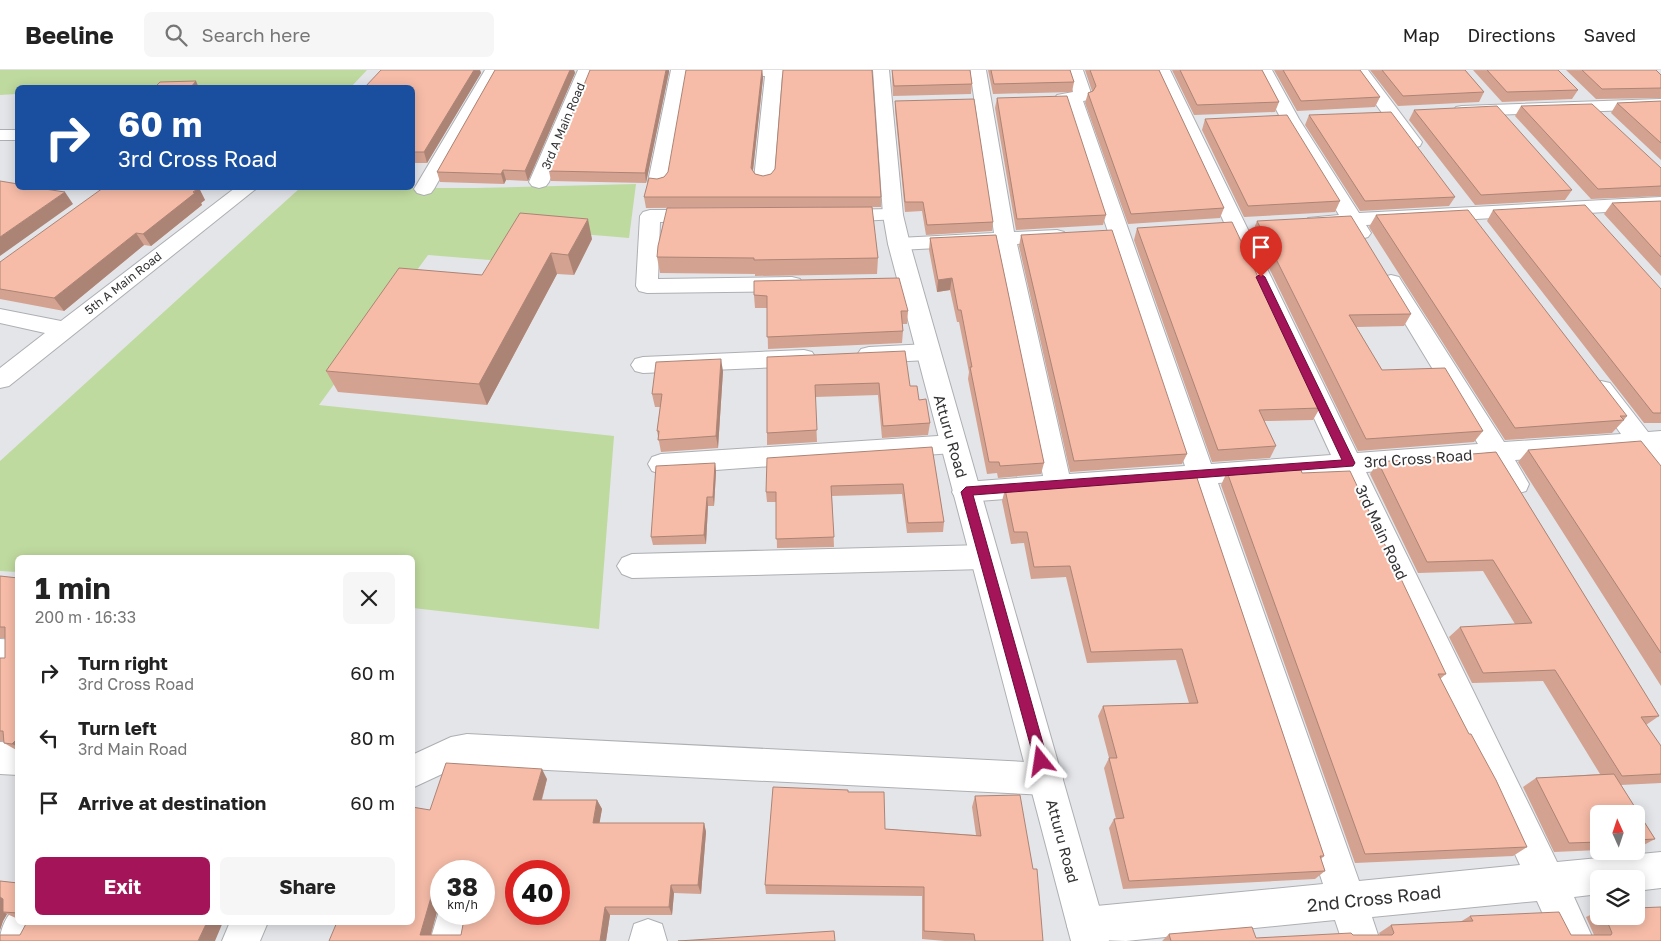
<!DOCTYPE html>
<meta charset="utf-8">
<style>
body{margin:0;font-family:"Golos Text",sans-serif;background:#f6f6f6;color:#222;height:100vh;display:flex;flex-direction:column;font-size:19px;white-space:nowrap}
*{box-sizing:border-box;margin:0}
p{font-size:16px;color:#767676}
.icon{flex:none;width:28px;height:28px;fill:none;stroke:currentColor;stroke-width:2;stroke-linecap:round;stroke-linejoin:round}
.map{position:relative;flex:1;overflow:hidden}
.panel{position:absolute;left:15px;top:485px;width:400px;height:370px;display:flex;flex-direction:column;background:#fff;border-radius:8px;box-shadow:0 2px 12px #0003}
.panel>*{flex:none}
.hud{position:absolute;left:15px;top:15px;width:400px;height:105px;border-radius:8px;box-shadow:0 2px 12px #0003;background:#1a4fa0;color:#fff;overflow:hidden}
.needle{width:32px;rotate:357deg}
.controls{position:absolute;left:1590px;top:735px;display:grid;gap:10px}
.controls a{display:grid;place-items:center;width:55px;height:55px;border-radius:8px;background:#fff;box-shadow:0 2px 12px #0003;font-size:25px}
.speed{position:absolute;left:430px;top:790px;display:flex;gap:10px;font-size:25px;font-weight:700;text-align:center}
.speed>*{display:grid;place-content:center;width:65px;height:65px;border-radius:50%;background:#fff;box-shadow:0 2px 12px #0003;line-height:1}
.speed small{font-size:12px;font-weight:400}
.speed .limit{border:8px solid #d22;background:#fff;color:#111}
.pin{position:absolute;display:grid;place-items:center;width:42px;height:42px;color:#fff;margin:-51px -21px;border-radius:50% 50% 50% 0;rotate:-45deg;box-shadow:0 0 5px #0007}
.pin .icon{rotate:45deg}
.me{position:absolute;width:55px;margin:-28px;rotate:345deg;stroke-linejoin:round;filter:drop-shadow(0 0 4px #0008)}
.turn{display:flex;align-items:center;gap:18px;height:105px;padding:0 20px;font-size:22px}
.turn .icon{width:65px;height:65px;stroke-width:2.5}
.turn b{display:block;font-size:35px;line-height:42px}
.round{display:grid;place-items:center;flex:none;width:52px;height:52px;border-radius:8px;background:#f6f6f6}
.headline{display:flex;align-items:center;justify-content:space-between;height:85px;padding:0 20px}
h1{font-size:30px;font-weight:700;line-height:38px}
.cta{display:flex;gap:10px;margin-top:auto;padding:10px 20px}
.cta a{flex:1;height:58px;border-radius:8px;background:#a41458;color:#fff;font-size:20px;font-weight:700;line-height:58px;text-align:center}
.cta a+a{background:#f6f6f6;color:#222}
ul{padding:0;list-style:none}
li{display:flex;align-items:center;gap:15px;height:65px;padding:0 20px}
li div{flex:1}
li b{display:block;font-size:19px}
li em{font-style:normal}
header{display:flex;align-items:center;gap:30px;box-sizing:border-box;height:70px;padding:0 25px;background:#fff;border-bottom:1px solid #e0e0e0}
header strong{font-size:24px}
nav{display:flex;gap:28px;margin-inline-start:auto;font-size:18px}
.search{width:350px;height:45px;background:#f6f6f6;display:flex;align-items:center;gap:12px;box-sizing:border-box;padding:0 18px;border-radius:8px;color:#767676;font-size:19px}
.map>svg:first-child{display:block}
.green{fill:#bfda9f}
.lines{fill:none;stroke-linecap:round;stroke-linejoin:round}
.street-casing{stroke:#adafb3;stroke-width:2}
.secondary-casing{stroke:#adafb3;stroke-width:2}
.street{fill:#fff;fill-rule:evenodd}
.secondary{fill:#fff;fill-rule:evenodd}
.wall{fill:#d4a290;fill-rule:evenodd}
.shaded-wall{fill:#ac8476}
.building{fill:#f6bca8;stroke:#ac8476;fill-rule:evenodd}
.route{fill:#a41458;stroke:#6b0d39}
.labels{text-anchor:middle;dominant-baseline:central;stroke-width:4;stroke-linejoin:round;paint-order:stroke}
.far-street-label{font-size:12px;fill:#323234;stroke:#fff}
.street-label{font-size:15px;fill:#323234;stroke:#fff}
.near-street-label{font-size:18px;fill:#323234;stroke:#fff}
</style>
<header>
<strong>Beeline</strong>
<div class="search"><svg class="icon" aria-label="search" viewBox="0 0 24 24"><circle cx="10" cy="10" r="6"/><path d="M15 15l6 6"/></svg>Search here</div>
<nav><a>Map</a><a>Directions</a><a>Saved</a></nav>
</header>
<div class="map">
<svg width="1661" height="871" viewBox="0 0 1661 871">
<rect width="100%" height="100%" fill="#e3e5e9"/>
<path class="green" d="M0 0H367L351 17 18 18 17 24 0 25Z
M636 114 629 168 522 159 502 191 428 185 319 335 614 366 599 559 413 538 412 488H18L17 502 0 501V391L300 118H476Z"/>
<g class="lines">
<g class="street-casing">
<path id="street" d="M485 0H501L434 119 431 123 424 125 417 123 414 119Z
M578 0H594L549 112 546 116 539 118 532 116 529 112Z
M671 0H687L668 112 665 116 658 118 651 116 648 112Z
M694 0H828L829 2 827 6 821 7 782 6 774 109 771 113 764 115 757 113 754 109 765 6 702 5 696 4Z
M970 0H986L1014 162 1057 160 1064 162 1067 166 1064 170 1017 174 1069 404 1185 396 1066 34 1057 33 1054 29 1057 25 1073 22 1067 0H1083L1092 26 1089 30 1083 31 1211 394 1331 385 1154 0H1170L1357 383 1478 374 1380 212 1383 207 1391 205 1399 207 1402 212 1504 372 1621 364 1589 319 1592 313 1601 311 1610 313 1648 362 1661 361V407L1652 404 1635 381 1515 390 1529 414 1526 421 1516 424 1506 421 1489 392 1366 402 1557 792 1661 782V818L1636 821V809H1599V824L1574 827 1594 871H1555L1537 831 1372 847 1380 871H1342L1335 850 1126 871 1073 869 1067 856 1073 843 1086 837 1323 814 1192 415 966 432 956 429 952 422 956 415 966 412 1043 406 996 175 899 180 892 178 888 174 892 170 899 168 994 163ZM1340 404 1520 795 1359 811 1218 413Z
M1256 0H1272L1299 49 1359 143 1661 127V139L1366 155 1371 163 1368 167 1361 169 1354 167 1347 156 1315 158 1308 156 1305 152 1308 148 1339 145 1281 49Z
M1351 0H1368L1422 72 1420 76 1413 78 1406 76Z
M1661 29V39L1462 46 1456 45 1453 41 1456 37 1462 36Z
M0 60H18V70H0Z
M235 118H257L9 316 0 318V298L45 263 0 253V239L61 251Z
M893 139 900 141 903 145 900 149 836 152 829 150 826 146 829 142 836 140Z
M650 140H703L710 142 713 146 710 150 703 152H660L658 209 792 207 800 209 803 214 800 219 792 221 647 223 639 221 636 216 640 146 643 142Z
M928 274 936 276 940 282 936 288 928 290 869 293 861 291 857 285 861 279 869 277Z
M804 280 812 282 816 288 812 294 804 296 643 303 635 301 631 295 635 289 643 287Z
M953 365 962 367 966 374 962 381 953 383 661 404 652 401 648 394 652 387 661 384Z
M984 475 994 479 998 487 994 495 984 499 632 508 622 504 617 496 622 488 632 484Z
M0 569 18 570V598L0 597Z
M467 664 1046 693 1058 697 1063 709 1058 721 1046 725 467 696 455 698 412 718V685L451 667Z
M0 672 18 673V705L0 704Z
M441 834V844H473L468 871H430Z
M18 837V852H46L37 871H0C0 860 7 842 18 837Z
M648 849 662 854 667 871H629L634 854Z
M230 852H268L260 871H222Z"/>
</g>
<g class="secondary-casing">
<path id="secondary" d="M873 0H889L903 145 910 174 1109 871H1071L888 174 883 145Z"/>
</g>
<use href="#street" class="street"/>
<use href="#secondary" class="secondary"/>
</g>
<path class="wall" d="M381 0H480L481 3 427 93H412V18Z
M495 0H574L575 3 528 111 506 110 504 114 440 112 437 102Z
M762 0 763 8 753 101 755 104 763 106 881 127V137H872L878 188 877 204 755 206V204L660 203 657 187 824 137 646 138 644 127 657 109 664 107Z
M892 0H970L972 14 971 24 893 26 892 7Z
M988 0H1070L1074 12 1072 22 993 24Z
M1085 0H1159L1224 138 1220 148 1128 154 1085 33 1088 23 1092 21Z
M1172 0H1262L1279 32 1275 42 1194 45Z
M1274 0H1360L1380 27 1375 37 1297 41Z
M1370 0H1465L1484 22 1479 32 1398 36Z
M1473 0H1558L1578 20 1572 29 1502 32Z
M1566 0H1656L1661 5V28L1596 29Z
M669 2 646 113 551 111 549 101Z
M997 28 1106 145 1103 155 1016 160 995 38Z
M895 31 993 152 992 161 926 165 922 141 905 142 895 40Z
M1661 31V90L1611 43 1617 33Z
M1521 36 1661 98V126L1591 129 1515 46Z
M1414 40 1572 120 1565 130 1475 135 1409 50Z
M1309 45 1455 127 1449 136 1360 141 1305 55Z
M1205 49 1340 131 1335 142 1244 147 1202 60Z
M199 118 205 130 201 133 202 135 151 176 144 175 64 241 0 229V192Z
M1661 131V206L1604 144 1612 133Z
M1493 140 1661 219V353H1644L1487 151Z
M1376 145 1627 346 1624 350 1612 363 1505 370 1369 157Z
M1257 151 1411 244 1404 256 1356 257 1382 300 1483 361 1474 372 1358 381 1252 163Z
M1137 158 1320 338 1313 350 1264 351 1276 376 1270 388 1212 392 1134 170Z
M996 165 1044 393 1041 404 998 408 997 403 987 404 968 309 969 302 959 252H957L950 220 937 222 929 180 930 168Z
M1021 165 1187 384 1182 394 1070 402 1019 176Z
M592 169 574 205 557 204 487 335 338 322 326 301 482 205Z
M754 211 908 241 907 254H902L903 261 902 273 768 279 767 238H755L754 225Z
M767 287 910 316 919 330 930 353 928 365 882 368 878 325 815 327 817 372 767 375Z
M723 301 718 378 661 382 657 361 660 337H655L652 324Z
M932 377 944 452 943 462 907 463 902 424 832 426 834 477 777 478 776 432H767L766 422Z
M1528 380 1661 396V616L1518 392Z
M1496 382 1659 646 1646 655 1661 676V713L1621 715 1655 769 1638 778H1636V744H1599V780L1554 782 1523 717 1536 708 1600 704 1543 611 1472 613 1449 567 1460 557 1515 554 1483 501 1418 503 1370 404 1378 392Z
M715 393 716 402 714 436H708L706 474 653 475 651 467Z
M1288 400 1302 403 1446 604 1440 609 1527 777 1513 786 1355 793 1221 415 1227 402Z
M1196 405 1324 786 1321 789 1325 801 1315 809 1123 819 1109 758 1114 749H1116L1104 698 1109 688 1098 646 1103 636 1189 633 1176 590 1087 593 1066 507 1031 509 1024 473 1011 474 1002 431 1005 419Z
M0 506 18 508V681L4 673V671H0V588H5V568H0Z
M547 709 542 730H597L602 739 599 753H704L706 762 701 824 674 823 672 845H610L606 871H329L430 740ZM441 801 484 844 461 865H431L438 838 441 841Z
M848 722 885 759 976 765 972 737 975 726 1043 871H945L922 869V826L766 824 765 815Z
M0 811 18 813V849L7 844 3 851 0 860Z
M1599 841V846H1636L1661 871H1162L1169 864 1256 868 1380 865 1379 863 1391 855 1460 852 1470 846 1571 865H1594L1586 847Z"/>
<path class="shaded-wall" d="M474 0H480L481 3 427 93 424 82Z
M570 0H574L575 3 528 111 525 101Z
M666 0H669V2L646 113 645 103Z
M762 0 763 8 752 109 751 98Z
M196 11 199 18H190Z
M503 100 506 110 504 114 501 104Z
M199 118 205 130 201 133 202 135 151 176 143 164Z
M65 122 73 134 0 186V167Z
M588 149 592 169 574 205 568 185Z
M136 163 144 175 64 241 54 228Z
M551 183 557 204 487 335 479 314Z
M952 208 950 220 937 222 938 210Z
M721 289 723 301 718 378 716 366Z
M715 393 716 402 714 436 713 427Z
M707 427 708 436 706 474 704 465Z
M17 667 18 668V677L12 674Z
M542 699 547 709 539 739 533 730Z
M597 730 602 739 598 762 593 753Z
M704 753 706 762 701 824 698 815Z
M671 815 674 823 672 845 669 837Z
M432 824 440 832 435 834 438 838 429 871 420 865Z
M0 827 17 835 3 842 7 844 3 851 0 860Z
M605 837 610 845 606 871H600Z
M207 852H223L215 871H198Z"/>
<path class="building" d="M381 0H474L424 82H412V18H364Z
M495 0H570L525 101 503 100 501 104 437 102Z
M590 0H666L645 103 549 101Z
M686 0H762L751 98 755 104 763 106 771 104 775 99 783 0H872L881 127H644L649 108 657 109 664 107 668 102Z
M892 0H970L972 14 894 16Z
M991 0H1070L1074 12 994 14Z
M1090 0H1159L1224 138 1131 144 1088 23 1093 21 1096 16Z
M1180 0H1262L1279 32 1197 35Z
M1283 0H1360L1380 27 1301 31Z
M1382 0H1465L1484 22 1403 26Z
M1487 0H1558L1578 20 1507 22Z
M1582 0H1656L1661 5V18L1602 19Z
M196 11 190 18H154L160 12Z
M1067 26 1106 145 1017 149 997 28Z
M974 29 993 152 927 155 923 132H905L895 31Z
M1661 31V73L1617 33Z
M1592 34 1661 98V116L1598 119 1521 36Z
M1497 36 1572 120 1481 125 1414 40Z
M1391 42 1455 127 1365 131 1309 45Z
M1287 45 1340 131 1248 136 1205 49Z
M0 111 18 114V118H38L65 122 0 167Z
M103 118H199L193 122 195 123 143 164 136 163 54 228 0 219V192Z
M1661 131V187L1612 133Z
M1585 135 1661 219V343H1653L1493 140Z
M872 137 878 188 754 190V188L657 187 658 176 667 138Z
M1468 140 1627 346H1620L1624 350 1515 358 1376 145Z
M520 143 588 149 568 185 551 183 479 314 326 301 399 198 482 205Z
M1351 146 1411 244 1349 245 1382 300 1445 298 1483 361 1366 369 1257 151Z
M1232 152 1320 338 1259 340 1276 376 1218 380 1137 158Z
M1112 160 1187 384 1074 391 1021 165Z
M996 165 1044 393 1000 396 999 392H989L970 297H972L961 240H958L952 208 938 210 930 168Z
M899 208 908 241H901L903 261 767 267V226L754 225V211Z
M905 281 910 316H917L919 330 926 329 930 353 883 356 879 313 815 315 817 360 767 363V287Z
M721 289 716 366 658 370 659 361H657L662 324H652L656 292Z
M1641 371 1661 396V583L1528 380Z
M932 377 944 452 908 453 903 414 831 416 834 467 776 469V422H766L767 388Z
M1496 382 1659 646 1641 647 1661 676V704L1622 706 1555 600 1483 603 1460 557 1532 553 1493 490 1427 492 1378 392Z
M715 393 713 427H707L704 465 651 467 656 396Z
M1287 398 1288 400H1301L1302 403 1350 401 1446 604H1438L1469 664H1471L1496 710 1527 777 1365 784 1227 402Z
M1196 405 1324 786H1320L1325 801 1129 811 1114 749 1124 748 1109 688H1117L1103 636 1198 633 1182 579 1091 582 1070 496 1034 497 1027 462H1014L1005 419Z
M0 506 18 508V668L12 674 4 673 3 661H0V588H5V557H0Z
M446 693 542 699 533 730H597L593 753H704L698 815H671L669 837H605L600 871H329L337 852H412V737L430 740ZM441 801H484V844H465L461 865H420L432 824 435 826V834H441ZM516 801H559V844H516Z
M1614 704 1655 769 1636 770V744H1599V772L1569 773 1536 708Z
M773 717 848 720V722H884L885 759 981 766 975 726 1020 725 1033 799H1037L1043 871H975L974 864 924 861V817L765 815Z
M0 811 18 813V843L3 842V829L0 827Z
M1661 837V871H1171L1169 864 1252 857 1256 868 1351 863 1353 865H1392L1394 863 1391 855 1473 851 1470 846 1559 842 1571 865H1611L1612 863 1605 846H1636V838Z
M27 852H207L198 871H0V865H20Z
M834 861 835 871H678Z"/>
<path class="route" d="M1261 204 1265 207 1355 393 1353 396 973 425 1048 691 1046 696 1041 698 1036 696 961 422 966 417 1342 390 1256 207Z"/>
<g class="labels">
<g class="far-street-label">
<text transform="translate(563 56) rotate(-67)">3rd A Main Road</text>
<text transform="translate(123 213) rotate(-38)">5th A Main Road</text>
</g>
<g class="street-label">
<text transform="translate(951 366) rotate(74)">Atturu Road</text>
<text transform="translate(1418 388) rotate(-4)">3rd Cross Road</text>
<text transform="translate(1382 462) rotate(65)">3rd Main Road</text>
<text transform="translate(1063 771) rotate(75)">Atturu Road</text>
</g>
<g class="near-street-label">
<text transform="translate(1374 828) rotate(-6)">2nd Cross Road</text>
</g>
</g>
</svg>
<div class="controls">
<a><svg class="needle" viewBox="-14 -14 28 28"><path d="M0-13l5 13h-10z" fill="#e53935"/><path d="M0 13l5-13h-10z" fill="#767676"/></svg></a>
<a><svg class="icon" aria-label="layers" viewBox="0 0 24 24"><path d="M12 4l9 5-9 5-9-5zM3 14l9 5 9-5"/></svg></a>
</div>
<div class="speed"><div>38<small>km/h</small></div><div class="limit">40</div></div>
<div class="pin" style="left:1261px;top:207px;background:#d93025"><svg class="icon" aria-label="arrive" viewBox="0 0 24 24"><path d="M6 21V4h12l-3 4 3 4H6"/></svg></div>
<svg class="me" style="left:1041px;top:691px" viewBox="-20 -20 40 40"><path d="M0-17L14 15 0 8-14 15z" fill="#a41458" stroke="#fff" stroke-width="4"/></svg>
<div class="hud">
<div class="turn"><svg class="icon" aria-label="right" viewBox="0 0 24 24"><path d="M7 20v-9h11M14 6l5 5-5 5"/></svg><div><b>60 m</b>3rd Cross Road</div></div>
</div>
<section class="panel">
<div class="headline"><div><h1>1 min</h1><p>200 m · 16:33</p></div><a class="round"><svg class="icon" aria-label="close" viewBox="0 0 24 24"><path d="M6 6l12 12M18 6L6 18"/></svg></a></div>
<ul>
<li><svg class="icon" aria-label="right" viewBox="0 0 24 24"><path d="M7 20v-9h11M14 6l5 5-5 5"/></svg><div><b>Turn right</b><p>3rd Cross Road</p></div><em>60 m</em></li>
<li><svg class="icon" aria-label="left" viewBox="0 0 24 24"><path d="M17 20v-9H6M10 6l-5 5 5 5"/></svg><div><b>Turn left</b><p>3rd Main Road</p></div><em>80 m</em></li>
<li><svg class="icon" aria-label="arrive" viewBox="0 0 24 24"><path d="M6 21V4h12l-3 4 3 4H6"/></svg><div><b>Arrive at destination</b></div><em>60 m</em></li>
</ul>
<div class="cta"><a>Exit</a><a>Share</a></div>
</section>
</div>
